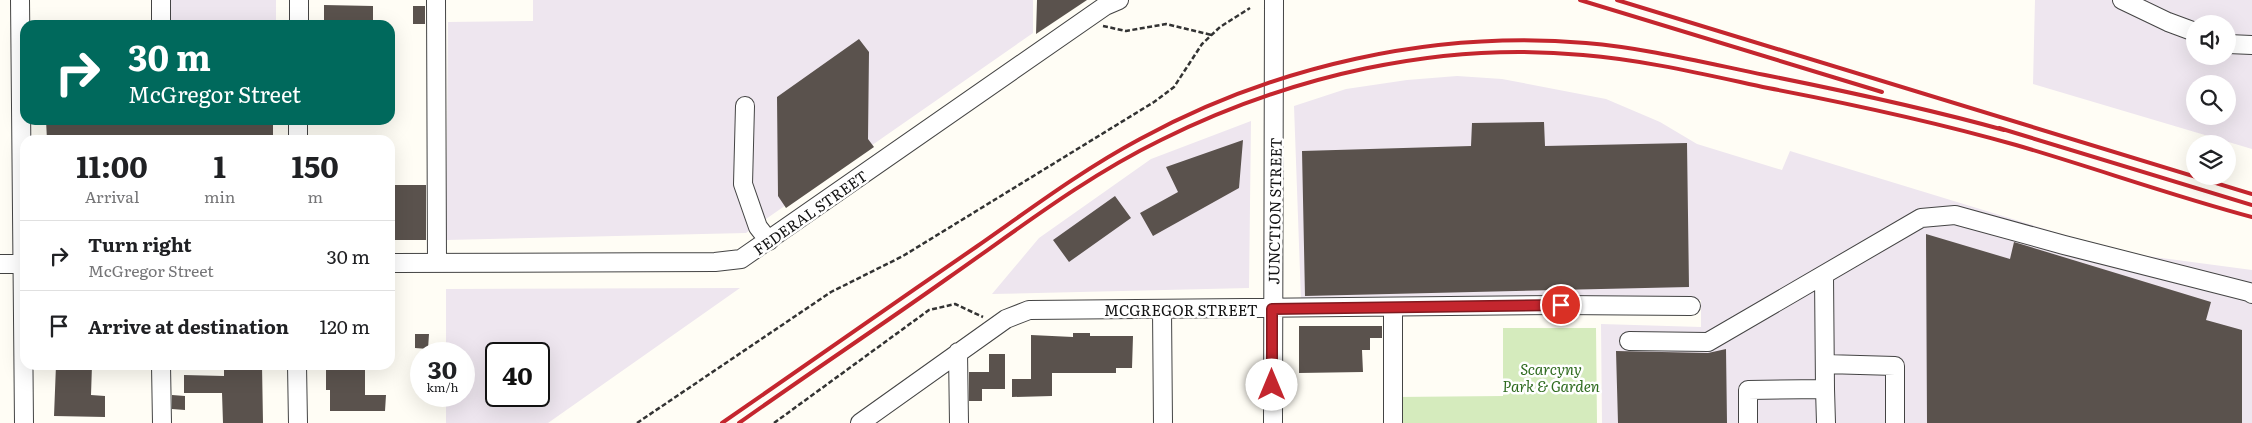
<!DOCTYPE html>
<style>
body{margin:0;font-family:Literata,serif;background:#f6f6f6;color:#202124;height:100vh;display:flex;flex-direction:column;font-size:19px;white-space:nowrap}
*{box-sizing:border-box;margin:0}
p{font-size:16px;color:#757577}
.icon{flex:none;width:28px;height:28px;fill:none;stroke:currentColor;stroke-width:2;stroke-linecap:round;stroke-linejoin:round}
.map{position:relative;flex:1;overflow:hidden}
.panel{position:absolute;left:20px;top:135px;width:375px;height:235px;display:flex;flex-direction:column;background:#fff;border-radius:15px;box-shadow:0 5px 20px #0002}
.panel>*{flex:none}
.guide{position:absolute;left:20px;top:20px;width:375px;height:105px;border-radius:15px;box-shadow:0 5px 20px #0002;background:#00695c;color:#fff;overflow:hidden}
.controls{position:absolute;left:2186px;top:15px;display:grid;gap:10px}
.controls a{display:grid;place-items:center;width:50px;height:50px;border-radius:50%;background:#fff;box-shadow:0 5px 20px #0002;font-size:25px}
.speed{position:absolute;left:410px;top:342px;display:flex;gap:10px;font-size:25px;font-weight:700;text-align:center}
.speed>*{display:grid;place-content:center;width:65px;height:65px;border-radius:50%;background:#fff;box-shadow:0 5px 20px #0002;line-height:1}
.speed small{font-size:12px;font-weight:400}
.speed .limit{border:2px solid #111;border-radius:8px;background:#fff;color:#111}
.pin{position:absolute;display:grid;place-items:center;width:42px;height:42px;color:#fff;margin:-21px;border:2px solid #fff;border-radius:50%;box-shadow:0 1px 5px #0007}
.me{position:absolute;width:55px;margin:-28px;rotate:0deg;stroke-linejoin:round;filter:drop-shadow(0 0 4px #0008)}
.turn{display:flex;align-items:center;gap:18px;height:105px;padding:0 25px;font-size:22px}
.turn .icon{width:65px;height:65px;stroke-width:2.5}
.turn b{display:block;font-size:35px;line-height:42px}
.eta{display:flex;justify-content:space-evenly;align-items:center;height:85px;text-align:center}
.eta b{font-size:30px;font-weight:700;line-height:35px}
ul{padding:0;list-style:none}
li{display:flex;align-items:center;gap:15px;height:70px;padding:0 25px;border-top:1px solid #e0e0e0}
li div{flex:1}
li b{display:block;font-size:19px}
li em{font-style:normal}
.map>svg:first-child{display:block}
.industrial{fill:#eee6ef;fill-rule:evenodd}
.green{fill:#d5ebbd}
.building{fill:#5a524d}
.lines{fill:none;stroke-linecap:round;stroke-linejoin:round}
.minor-casing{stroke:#444;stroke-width:20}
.path{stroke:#333;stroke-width:2.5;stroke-dasharray:5 2.5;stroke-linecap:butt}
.minor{stroke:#fff;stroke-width:18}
.rail{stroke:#c4262e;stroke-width:4}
.route-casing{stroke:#7f191e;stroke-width:12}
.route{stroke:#c4262e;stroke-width:9}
.labels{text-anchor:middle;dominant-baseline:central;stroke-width:5;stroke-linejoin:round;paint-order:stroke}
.street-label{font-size:15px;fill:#111;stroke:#fff}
.park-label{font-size:15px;font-style:italic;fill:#2f6b1f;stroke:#fff}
</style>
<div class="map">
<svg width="2252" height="423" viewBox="0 0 2252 423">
<rect width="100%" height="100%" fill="#fffdf5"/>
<path class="industrial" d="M164 0H276V25H164Z
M533 0H1033V33L746 233 446 240 448 22 533 21Z
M2035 0H2252V149L2033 84ZM2195 24H2228V56H2195ZM2195 84H2228V116H2195Z
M1457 76 1502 79 1606 99 1660 122 1697 144 1782 170 1790 151 2124 253 2252 270V423H1602L1601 324 1701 327V300H1301L1294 106 1346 89 1407 80Z
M1251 121 1249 288 992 294 1039 238 1151 159Z
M740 288 548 423H446V396H464V354H446V289ZM496 354H539V396H496Z"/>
<path class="green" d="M1503 328H1596L1597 423H1396V397L1503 396Z"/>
<path class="building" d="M1037 0H1087L1036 34Z
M324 5 373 6V22H324Z
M413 6H425V24H413Z
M859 39 869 52 868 139 874 147 786 208 778 196 777 97Z
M46 120H273V140H47Z
M1544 122 1545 146 1687 143 1689 287 1305 296 1302 151 1471 146 1472 123Z
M1243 140 1239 188 1153 236 1140 213 1178 192 1166 167Z
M390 185H426V240H390Z
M1115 196 1131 218 1069 262 1053 240Z
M1926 234 2010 259 2014 242 2211 302 2206 320 2242 330V423H1927Z
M1299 326H1382V338H1370V350H1362L1363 372 1299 373Z
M1073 333H1090V336H1133L1132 368H1116V373H1052V396L1012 397V379H1031V335L1073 337Z
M415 334H429L428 349 415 348Z
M1726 349 1727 423H1618L1616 351 1708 353Z
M989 354H1005V389H982V401H969V372H989Z
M56 365H92L91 395 105 396V417L54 416Z
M224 365H262L263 423H223L222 393H184V375L224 376Z
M326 365H365V395H386L385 411H330V390H326Z
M172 395 185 396V410L172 409Z"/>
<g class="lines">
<g class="minor-casing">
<path id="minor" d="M20 0 24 423
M161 0V25
M436 0 437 262
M2122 0 2168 22 2195 32
M299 25V0
M2228 44 2252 45
M745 106 743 184 758 227 769 241
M298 140V120
M390 263 715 262 741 259 1105 6 1119 0
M0 264H25
M1162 310 1163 423
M1629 341 1708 342 1921 218 1955 215 2064 245 2249 292 2252 294
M958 352 959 423
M1825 364 1895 366V423
M161 365 162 423
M297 365 298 423
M1825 389 1826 423
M860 423 1006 319 1029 310 1561 305 1691 306
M1273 423 1274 0
M1393 423V307
M1748 423V390L1825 389 1824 276"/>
</g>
<path class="path" d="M1103 26 1126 31 1166 24 1212 35
M637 423 831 292 903 256 1154 102 1174 87 1202 44 1220 27 1250 8
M774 423 929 310 955 304 983 317"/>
<use href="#minor" class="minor"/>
<path class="rail" d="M1580 0 1882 92
M1617 0 2252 194
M1999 128 2252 205
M722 423C807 364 891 305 976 247 1029 210 1082 170 1140 139 1274 66 1433 30 1586 43 1646 48 1706 63 1765 75 1845 91 1925 108 2004 130
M739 423C808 374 879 327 948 278 1017 230 1085 177 1161 140 1290 76 1439 41 1583 55 1645 60 1707 75 1768 88 1852 104 1935 122 2016 145 2095 168 2173 196 2252 217"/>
</g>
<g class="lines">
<g class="route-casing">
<path id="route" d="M1272 385V309L1561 305"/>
</g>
<use href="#route" class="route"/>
</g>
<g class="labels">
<g class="street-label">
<text transform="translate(1274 211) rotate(-89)">JUNCTION STREET</text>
<text transform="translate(810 212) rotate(-35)">FEDERAL STREET</text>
<text x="1181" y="309">MCGREGOR STREET</text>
</g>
<g class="park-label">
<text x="1551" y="368">Scarcyny<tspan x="1551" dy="17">Park &amp; Garden</tspan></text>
</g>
</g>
</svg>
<div class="controls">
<a><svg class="icon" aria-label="sound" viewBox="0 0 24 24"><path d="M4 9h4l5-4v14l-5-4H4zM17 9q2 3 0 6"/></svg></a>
<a><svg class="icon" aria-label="search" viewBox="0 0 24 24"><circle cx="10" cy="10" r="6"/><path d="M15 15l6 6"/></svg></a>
<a><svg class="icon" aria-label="layers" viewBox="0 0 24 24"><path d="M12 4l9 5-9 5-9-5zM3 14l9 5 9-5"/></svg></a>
</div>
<div class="speed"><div>30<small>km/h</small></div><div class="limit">40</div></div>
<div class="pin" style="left:1561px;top:305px;background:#d93025"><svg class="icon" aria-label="arrive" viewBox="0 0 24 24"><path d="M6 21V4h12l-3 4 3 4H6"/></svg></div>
<svg class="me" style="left:1272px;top:385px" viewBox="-20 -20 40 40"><circle r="19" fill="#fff"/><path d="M0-13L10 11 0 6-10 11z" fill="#c4262e"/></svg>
<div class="guide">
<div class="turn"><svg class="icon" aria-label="right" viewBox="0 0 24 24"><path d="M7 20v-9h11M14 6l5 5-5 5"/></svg><div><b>30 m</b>McGregor Street</div></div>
</div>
<section class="panel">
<div class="eta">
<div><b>11:00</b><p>Arrival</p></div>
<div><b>1</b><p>min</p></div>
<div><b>150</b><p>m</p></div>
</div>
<ul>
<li><svg class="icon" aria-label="right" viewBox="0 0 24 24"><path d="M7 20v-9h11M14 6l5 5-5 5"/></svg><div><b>Turn right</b><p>McGregor Street</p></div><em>30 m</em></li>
<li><svg class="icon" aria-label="arrive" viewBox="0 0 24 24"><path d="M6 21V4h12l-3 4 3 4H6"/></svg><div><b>Arrive at destination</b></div><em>120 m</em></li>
</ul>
</section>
</div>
